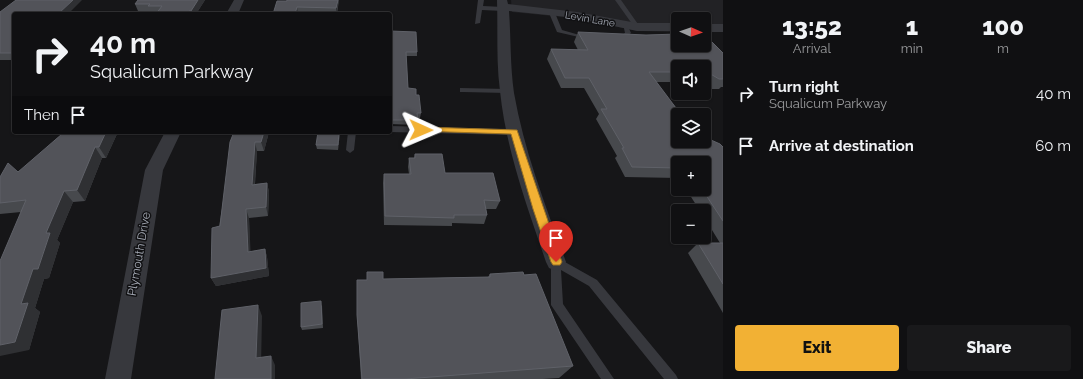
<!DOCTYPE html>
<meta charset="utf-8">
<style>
body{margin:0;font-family:Raleway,sans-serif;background:#19191b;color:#f1f3f6;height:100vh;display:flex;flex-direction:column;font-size:15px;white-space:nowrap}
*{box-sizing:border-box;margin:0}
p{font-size:13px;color:#9c9d9f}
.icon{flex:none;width:22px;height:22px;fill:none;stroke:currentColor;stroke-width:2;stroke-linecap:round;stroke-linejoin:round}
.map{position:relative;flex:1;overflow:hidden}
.side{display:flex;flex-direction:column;background:#101012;width:360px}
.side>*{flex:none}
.hud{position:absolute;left:12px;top:12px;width:380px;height:122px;border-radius:4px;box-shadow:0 1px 3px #0004,0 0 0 1px #303032;background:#101012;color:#f1f3f6;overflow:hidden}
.needle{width:26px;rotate:92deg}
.fabs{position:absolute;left:671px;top:12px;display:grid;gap:8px}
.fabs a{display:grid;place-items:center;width:40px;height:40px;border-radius:4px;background:#101012;box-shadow:0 1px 3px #0004,0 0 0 1px #303032;font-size:20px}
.pin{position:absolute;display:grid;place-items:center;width:34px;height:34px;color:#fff;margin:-41px -17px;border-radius:50% 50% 50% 0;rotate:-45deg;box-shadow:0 0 4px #0007}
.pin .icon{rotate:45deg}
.me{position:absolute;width:44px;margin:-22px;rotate:91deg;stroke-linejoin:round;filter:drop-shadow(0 0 3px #0008)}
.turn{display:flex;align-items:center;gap:14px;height:84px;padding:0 12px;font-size:18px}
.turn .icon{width:52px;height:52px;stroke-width:2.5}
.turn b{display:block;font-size:28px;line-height:34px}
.then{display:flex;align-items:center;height:38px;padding:0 12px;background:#0003;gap:8px;font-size:15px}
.eta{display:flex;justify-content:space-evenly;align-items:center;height:68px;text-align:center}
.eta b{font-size:24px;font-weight:800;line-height:28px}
.primary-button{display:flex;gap:8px;margin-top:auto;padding:8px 12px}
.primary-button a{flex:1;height:46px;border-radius:4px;background:#f2b134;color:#111;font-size:16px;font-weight:800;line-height:46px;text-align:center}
.primary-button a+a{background:#19191b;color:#f1f3f6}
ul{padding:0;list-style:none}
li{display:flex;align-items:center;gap:12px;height:52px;padding:0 12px}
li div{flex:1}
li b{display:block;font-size:15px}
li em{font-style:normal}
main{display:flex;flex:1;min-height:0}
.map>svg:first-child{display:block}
.built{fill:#222225}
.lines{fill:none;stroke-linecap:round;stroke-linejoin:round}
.lane{fill:#37383d;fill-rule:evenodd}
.street{fill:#37383d;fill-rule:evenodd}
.wall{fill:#47494d}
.shaded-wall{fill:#2f3033}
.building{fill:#525359;stroke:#5f6168}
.route{fill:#f2b134;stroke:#9d7322}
.labels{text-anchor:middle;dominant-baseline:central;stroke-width:3;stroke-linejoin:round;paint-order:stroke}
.far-street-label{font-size:10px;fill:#a8adb8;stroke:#111113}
.street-label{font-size:12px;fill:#a8adb8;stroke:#111113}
</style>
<main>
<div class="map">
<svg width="723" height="379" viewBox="0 0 723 379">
<rect width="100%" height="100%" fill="#161618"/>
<path class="built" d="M511 0H723V32H704V19H678V32L638 31 573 18 512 12Z"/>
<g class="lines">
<path class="lane" d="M478 0H484L483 6 503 7 506 9 503 11 482 10 480 23 475 24Z
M615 0H621L640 27 639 28H635Z
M550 12 555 13 562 30 583 36V38L557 32 549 13Z
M623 24H627L631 33 624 39H615V37L620 36 625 33Z
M460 88 507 89 511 91 507 93 463 92H460Z
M390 126 515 129 519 132 515 135 390 132Z
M348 132H356L354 150 350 153 346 150Z
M556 257 597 280 676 375 678 379H664L589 286 561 270 563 304 614 379H601L551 305V262L552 259Z"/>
<path class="street" d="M234 0H244L238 14H226Z
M497 0H507L508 4 577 12 637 23H678V31H637L577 18 509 11C511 38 510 66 514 93 524 151 546 207 566 262L563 268 556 271 549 268 546 262C527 206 506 150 500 91 496 61 498 30 497 0Z
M704 24H723V32H704Z
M165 132H181L163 170 131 379H105L145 170Z"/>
</g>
<path class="wall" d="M138 0H205L196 14H151L150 11H138L135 4Z
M287 0H339L337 14H273Z
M0 12 14 14V60H0Z
M390 31 417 52V56H406L408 88 416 95 421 113 420 118H417V125L390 124Z
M578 32 723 53V87H721L719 89H712L704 84V67H678V82H656L676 108 706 140 723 147V313L688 253 698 243H720L704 217V211H700L686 189H704V163H678V178L625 177 615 158 617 156 596 119 599 114 584 88H561L547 59 551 49 578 50 574 42Z
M80 132H123L121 134H117L106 158H102L85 201 73 202 57 240 60 243 49 278 44 279 35 308 40 312 29 350 21 212 0 214V177L18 172 79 134Z
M234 132H269L264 151H257L255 184 267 183 269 192 268 216 249 218 250 252 265 249 267 257 269 276 216 286 211 278Z
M340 133 338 150 317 149 316 145Z
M415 154 445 173 500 201 496 209H486L487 215 484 224 452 223V226L384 225 383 183 384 174H409L408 167 409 158H414Z
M367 272 383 279 488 277 490 274 524 275 573 366 559 378 543 379H361L358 329 357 315 367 280Z
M322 305 323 328 302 330 301 327Z"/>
<path class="shaded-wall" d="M73 0H82L68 14H58Z
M198 0H205L196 14H192L191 11Z
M338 0H339L336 14V8Z
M297 7 298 14H295Z
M106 132H115L117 134 106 158 99 147Z
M264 132H269L264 151 261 142Z
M339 132 340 133 338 150V145Z
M255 142 257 151 254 193 252 185Z
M95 147 102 158 85 201 77 190Z
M267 183 269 192 268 216 266 207Z
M64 191 73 202 57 240 60 243 49 278 44 279 35 308 40 312 29 350 0 356V345L33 269 46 233Z
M246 209 249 218 251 260 248 252Z
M265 249 267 257 269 276 216 286 211 278Z
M258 305 262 316 261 367 256 358Z
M271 356 275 365V379H271Z"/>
<path class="building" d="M16 0H73L58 14H14V53H0V12Z
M138 0H198L191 11H189L186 14H156L162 6H148L150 4H135Z
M287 0H338L336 8 297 7 295 14H273L277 1H287Z
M390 31 416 32 417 52H406L408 88 416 89V95H419L421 113H417L418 120H390Z
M578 32 646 35 678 34V45H704V34L723 53V79H719L709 73H704V67H678V72H649L676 108H682L688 115H678V141H704V137L706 140H711L720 144 723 147V221L702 189H704V163H678V168L632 167 622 148H624L601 109H607L589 78H565L551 49 588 50Z
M80 132H106L99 147H95L77 190 64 191 46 233H50L38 269H33L21 304 28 303 15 342 0 345V261L26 200 0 203V177L8 163 18 172 62 134H79Z
M234 132H264L261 142H255L252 185 267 183 266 207 246 209 248 252 265 249 266 268 211 278 212 228 220 226 230 142Z
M318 132H339L338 145H316Z
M415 154H442L445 173H493L500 201 484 200 487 215H454V218L385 216 384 174H411L409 158H415Z
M698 243H723V284Z
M367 272H383V279L490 277V274L523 272 524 275 536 274 573 366 405 379H362L357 315V280H367Z
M321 301 322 324 301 327V303Z
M258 305 256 358 271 356V379H215L222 310Z"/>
<path class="route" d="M421 127 517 130 562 262 560 265H553L551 262 533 209 511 134 418 131 417 130Z"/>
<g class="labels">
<g class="far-street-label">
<text transform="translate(590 19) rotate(10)">Levin Lane</text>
</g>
<g class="street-label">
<text transform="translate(139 254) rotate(-80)">Plymouth Drive</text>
</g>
</g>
</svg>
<div class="fabs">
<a><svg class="needle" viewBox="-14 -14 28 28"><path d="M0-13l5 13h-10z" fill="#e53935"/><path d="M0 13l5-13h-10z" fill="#9c9d9f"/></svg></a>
<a><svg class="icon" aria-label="sound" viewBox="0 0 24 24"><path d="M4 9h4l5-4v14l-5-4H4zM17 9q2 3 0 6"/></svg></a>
<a><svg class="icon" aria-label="layers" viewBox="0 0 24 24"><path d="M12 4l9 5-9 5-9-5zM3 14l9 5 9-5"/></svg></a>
<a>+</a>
<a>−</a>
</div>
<div class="pin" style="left:556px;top:262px;background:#d93025"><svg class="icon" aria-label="arrive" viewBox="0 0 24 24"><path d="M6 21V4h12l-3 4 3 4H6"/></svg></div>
<svg class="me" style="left:421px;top:130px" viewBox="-20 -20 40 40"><path d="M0-17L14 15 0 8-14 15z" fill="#f2b134" stroke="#fff" stroke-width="4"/></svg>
<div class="hud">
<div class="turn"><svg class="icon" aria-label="right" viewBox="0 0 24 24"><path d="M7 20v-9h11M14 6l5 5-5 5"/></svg><div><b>40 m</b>Squalicum Parkway</div></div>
<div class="then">Then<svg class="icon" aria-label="arrive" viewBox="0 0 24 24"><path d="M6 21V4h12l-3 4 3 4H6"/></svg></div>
</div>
</div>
<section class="side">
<div class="eta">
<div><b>13:52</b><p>Arrival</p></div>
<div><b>1</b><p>min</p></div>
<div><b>100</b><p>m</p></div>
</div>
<ul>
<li><svg class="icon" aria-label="right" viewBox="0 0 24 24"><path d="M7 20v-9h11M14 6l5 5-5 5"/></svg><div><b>Turn right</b><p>Squalicum Parkway</p></div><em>40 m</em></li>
<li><svg class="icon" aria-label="arrive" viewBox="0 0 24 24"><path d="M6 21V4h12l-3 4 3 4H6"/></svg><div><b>Arrive at destination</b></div><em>60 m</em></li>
</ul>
<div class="primary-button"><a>Exit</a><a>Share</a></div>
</section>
</main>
